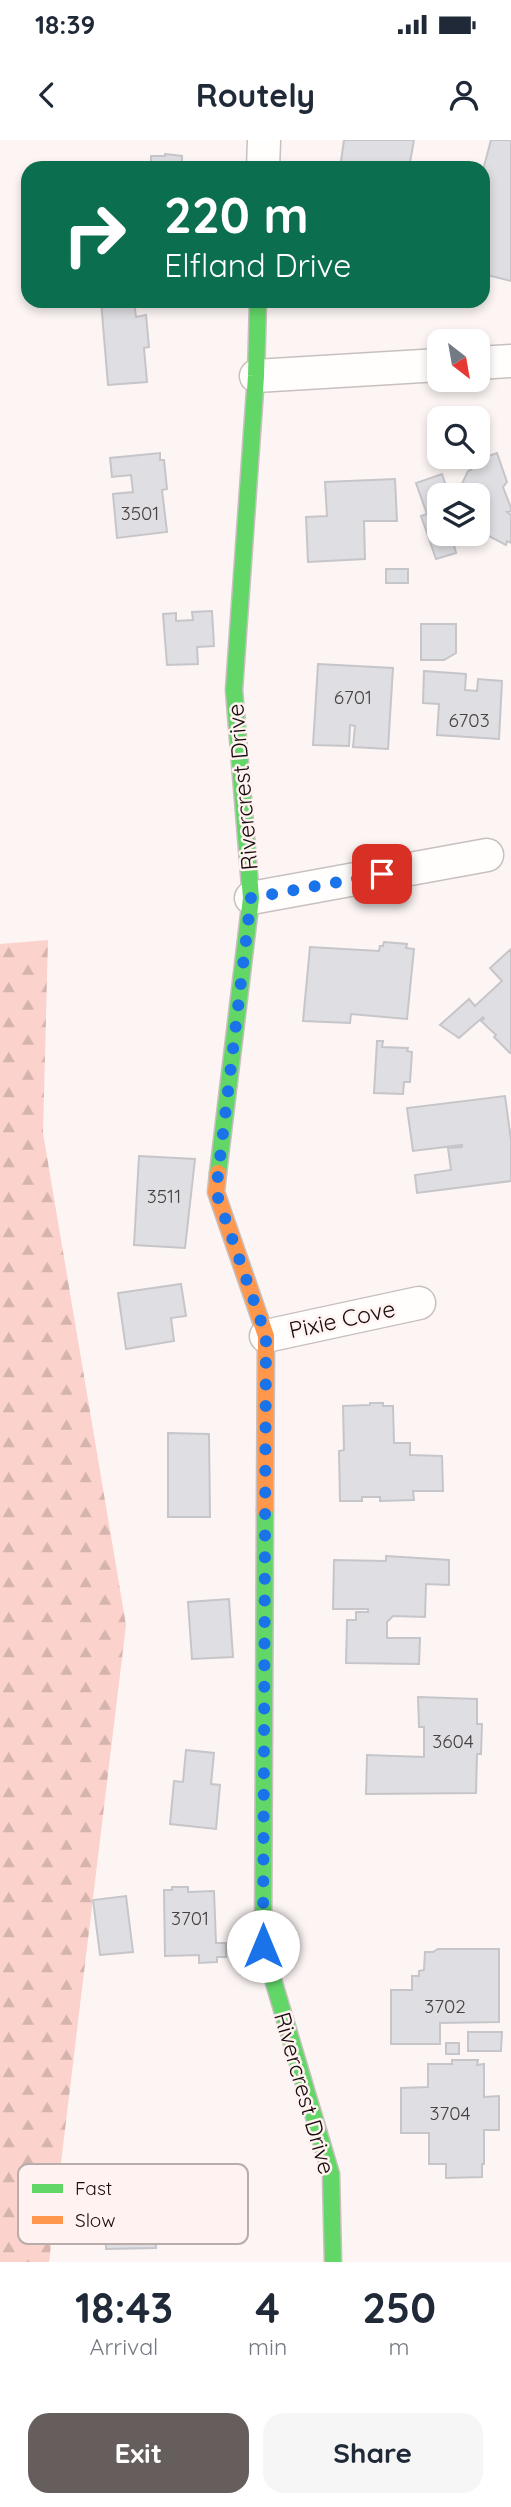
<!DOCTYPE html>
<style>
body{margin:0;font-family:Quicksand,sans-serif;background:#f6f6f7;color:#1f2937;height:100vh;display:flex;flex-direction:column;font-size:26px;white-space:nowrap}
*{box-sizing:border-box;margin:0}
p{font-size:23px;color:#747a83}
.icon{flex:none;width:38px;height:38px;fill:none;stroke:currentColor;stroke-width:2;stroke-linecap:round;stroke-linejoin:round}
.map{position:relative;height:2122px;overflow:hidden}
.sheet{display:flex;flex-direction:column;background:#fff;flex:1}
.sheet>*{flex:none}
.guide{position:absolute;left:21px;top:21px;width:469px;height:147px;border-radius:21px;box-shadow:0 4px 10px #0003;background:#0b6e4f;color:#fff;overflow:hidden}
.needle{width:46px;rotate:149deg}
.buttons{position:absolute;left:427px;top:189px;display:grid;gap:14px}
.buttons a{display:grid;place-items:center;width:63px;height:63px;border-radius:14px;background:#fff;box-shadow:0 4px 10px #0003;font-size:35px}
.pin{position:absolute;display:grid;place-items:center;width:60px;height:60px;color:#fff;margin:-30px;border-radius:14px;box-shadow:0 4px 10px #0006}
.me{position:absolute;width:77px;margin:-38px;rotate:0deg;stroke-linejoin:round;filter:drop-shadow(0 0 5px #0008)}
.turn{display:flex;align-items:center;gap:24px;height:147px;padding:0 28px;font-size:32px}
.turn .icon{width:91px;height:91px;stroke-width:2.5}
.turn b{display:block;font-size:49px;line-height:60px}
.eta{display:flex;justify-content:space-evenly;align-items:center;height:119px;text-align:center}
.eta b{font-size:42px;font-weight:700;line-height:49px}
.button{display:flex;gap:14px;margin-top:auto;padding:14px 28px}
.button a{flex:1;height:80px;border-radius:21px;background:#665e5d;color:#fff;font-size:28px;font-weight:700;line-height:80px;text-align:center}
.button a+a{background:#f6f6f7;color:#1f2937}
.status{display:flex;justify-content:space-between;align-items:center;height:49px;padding:0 35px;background:#fff;direction:ltr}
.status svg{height:19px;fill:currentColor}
header{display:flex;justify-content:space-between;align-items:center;height:91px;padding:0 28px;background:#fff;font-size:32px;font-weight:700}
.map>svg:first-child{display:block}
.forest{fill:url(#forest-firs)}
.building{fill:#dfdee2;stroke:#c6c5c9;stroke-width:2}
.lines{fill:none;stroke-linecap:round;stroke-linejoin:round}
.street-casing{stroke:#c8c0bf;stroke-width:35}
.fast-casing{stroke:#c8c0bf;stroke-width:19}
.slow-casing{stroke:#c8c0bf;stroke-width:19}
.street{stroke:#fffefd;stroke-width:32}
.fast{stroke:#63d668;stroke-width:16}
.slow{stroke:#ff974d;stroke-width:16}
.route{stroke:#1a73e8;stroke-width:12;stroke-dasharray:0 21.6}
.labels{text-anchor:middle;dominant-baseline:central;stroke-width:5;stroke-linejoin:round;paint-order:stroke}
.number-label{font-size:19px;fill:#494242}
.street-label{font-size:23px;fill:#160c0b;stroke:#fff2f0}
.key{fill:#fff2f0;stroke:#b9adab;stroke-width:2}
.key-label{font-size:19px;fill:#160c0b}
</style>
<div class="status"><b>18:39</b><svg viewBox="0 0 49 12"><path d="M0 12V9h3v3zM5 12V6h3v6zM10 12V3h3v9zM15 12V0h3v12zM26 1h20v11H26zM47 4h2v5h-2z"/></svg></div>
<header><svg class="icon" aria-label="back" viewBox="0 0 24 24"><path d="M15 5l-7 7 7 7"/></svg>Routely<svg class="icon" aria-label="person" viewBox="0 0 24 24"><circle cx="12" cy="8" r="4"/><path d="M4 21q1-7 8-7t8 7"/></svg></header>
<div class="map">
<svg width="511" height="2122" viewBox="0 0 511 2122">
<defs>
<pattern id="forest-firs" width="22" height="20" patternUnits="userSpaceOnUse" patternTransform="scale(1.75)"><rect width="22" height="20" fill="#fbd3cc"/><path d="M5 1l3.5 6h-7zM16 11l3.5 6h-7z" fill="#d6b4ae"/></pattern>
</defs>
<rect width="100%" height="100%" fill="#fcf5f4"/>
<path class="forest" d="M48 800 43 993 126 1485 49 2122H0V804Z"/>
<path class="building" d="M344 0H414L409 28H340Z
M491 0H511V141L483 134V30Z
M165 14 182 16V28H148L151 26V16H165Z
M101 161H134L136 177 146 175 149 207 144 208 147 242 108 245Z
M160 313V320H164L167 349 162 350 167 392 117 398 113 354 133 352 131 335 112 337 110 318Z
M497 313 507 342 503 347 511 368V371L507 372 511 375V403L507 401 506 405 487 395 454 405 456 413 436 419 421 376 427 374 416 343 442 334 449 355H439V394H478V355H451L454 348 461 346 468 331 471 330 468 323Z
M395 339 397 381H364L365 419 308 422 306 377 327 376 325 342Z
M386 429H408V443H386Z
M212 471 214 506 197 507 198 524 167 525 163 474 176 473V481L193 480 192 472Z
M421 484H456V513L444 520H421Z
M318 524 393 528 388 609 353 607 355 586 350 585 349 606 313 605Z
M424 531 466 534 465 550 477 551 478 539 502 541 499 599 437 595 439 564 423 563Z
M384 802 407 804 406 808 414 809 407 879 351 874 350 883 303 881 310 807 379 811 380 806H383Z
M511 809V912L510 913 494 897 496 895 481 881 484 879 483 877 459 898 440 885 469 859 475 866 502 841 490 828Z
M377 901H383L382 907 408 908 407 911 412 912 410 942H404L403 954 374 953Z
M505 956 511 1000V1041L417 1053 415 1035 451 1030 448 1008 462 1007V1005L413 1011 407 968Z
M139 1016 195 1019 185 1108 134 1105Z
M181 1144 186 1176 171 1178 174 1201 126 1209 118 1153Z
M370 1263H383V1266H393L394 1303H410V1315L442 1316 443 1351H413L414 1360 380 1361V1357H362V1361H340L339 1311 344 1310 343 1266 370 1265Z
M168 1293 209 1294 210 1377H168Z
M386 1416 449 1420V1445L426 1444 425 1477 393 1476 387 1482V1498H420L419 1524 346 1523 347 1480H356V1472H368V1469H333L334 1420 386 1421Z
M229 1459 233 1517 192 1519 188 1462Z
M418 1557 477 1559V1584H482L481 1614H477L476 1653 366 1654 367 1615 424 1617V1587H419Z
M186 1610 214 1613 211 1644 220 1645 216 1689 170 1684 174 1641 183 1642Z
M172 1747H188V1752L214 1751 216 1803H226V1817H217V1822L199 1823V1815L165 1816 164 1750H172Z
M126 1756 133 1812 100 1815 93 1760Z
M438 1809H499V1882L440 1883V1904H391V1850H412V1836H419V1831L424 1830 425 1812H433Z
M468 1892H502L501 1911H468Z
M446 1903H459V1914H446Z
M452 1920H478L477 1925 484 1924V1957L499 1956V1990H484V2024H482V2037L446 2038V2024H429V1993H401V1948L428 1947V1924H452Z
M143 2037H154L156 2108 106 2109V2100H76L75 2071H104V2041L143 2040Z"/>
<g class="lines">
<g class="street-casing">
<path id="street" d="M263 28 264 0
M478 223 511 221
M256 236 439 225
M251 758 487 715
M266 1196 419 1163"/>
</g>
<g class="fast-casing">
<path id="fast" d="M218 1033 251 758 234 550 256 236 258 161
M265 1370 263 1806 331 2034 333 2122"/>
</g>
<g class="slow-casing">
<path id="slow" d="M218 1033 216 1052 266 1196 265 1370"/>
</g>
<use href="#street" class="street"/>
<use href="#fast" class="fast"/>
<use href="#slow" class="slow"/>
</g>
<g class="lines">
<path class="route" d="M263 1806 266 1196 216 1052 251 758 382 734"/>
</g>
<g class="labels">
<g class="number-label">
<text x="140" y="373">3501</text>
<text x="353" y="557">6701</text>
<text x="469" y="580">6703</text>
<text x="164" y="1056">3511</text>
<text x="453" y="1601">3604</text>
<text x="190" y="1778">3701</text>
<text x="445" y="1866">3702</text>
<text x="450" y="1973">3704</text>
</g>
<g class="street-label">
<text transform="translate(242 647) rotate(-95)">Rivercrest Drive</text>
<text transform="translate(342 1179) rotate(-12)">Pixie Cove</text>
<text transform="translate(305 1953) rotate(74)">Rivercrest Drive</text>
</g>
</g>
<rect x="18" y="2024" width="230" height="80" rx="10" class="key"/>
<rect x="32" y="2044" width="31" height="9" fill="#63d668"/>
<rect x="32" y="2076" width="31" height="8" fill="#ff974d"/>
<g class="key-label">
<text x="75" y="2055">Fast</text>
<text x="75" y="2087">Slow</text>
</g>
</svg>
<div class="buttons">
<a><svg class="needle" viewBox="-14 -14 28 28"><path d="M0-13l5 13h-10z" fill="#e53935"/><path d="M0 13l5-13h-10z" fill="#747a83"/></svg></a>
<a><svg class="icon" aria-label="search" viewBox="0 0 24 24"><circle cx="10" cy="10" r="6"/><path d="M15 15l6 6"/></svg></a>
<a><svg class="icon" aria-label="layers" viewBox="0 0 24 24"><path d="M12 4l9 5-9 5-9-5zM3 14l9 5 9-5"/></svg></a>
</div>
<div class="pin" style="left:382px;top:734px;background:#d93025"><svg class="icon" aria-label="arrive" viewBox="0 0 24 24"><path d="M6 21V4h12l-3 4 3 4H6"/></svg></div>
<svg class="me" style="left:263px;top:1806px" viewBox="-20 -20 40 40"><circle r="19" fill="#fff"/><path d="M0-13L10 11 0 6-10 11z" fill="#1a73e8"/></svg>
<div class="guide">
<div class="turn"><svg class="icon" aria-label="right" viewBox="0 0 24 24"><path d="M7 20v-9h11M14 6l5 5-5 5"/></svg><div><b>220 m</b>Elfland Drive</div></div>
</div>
</div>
<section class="sheet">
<div class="eta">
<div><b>18:43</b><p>Arrival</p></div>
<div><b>4</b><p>min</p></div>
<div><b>250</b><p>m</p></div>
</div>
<div class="button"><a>Exit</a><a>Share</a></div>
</section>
